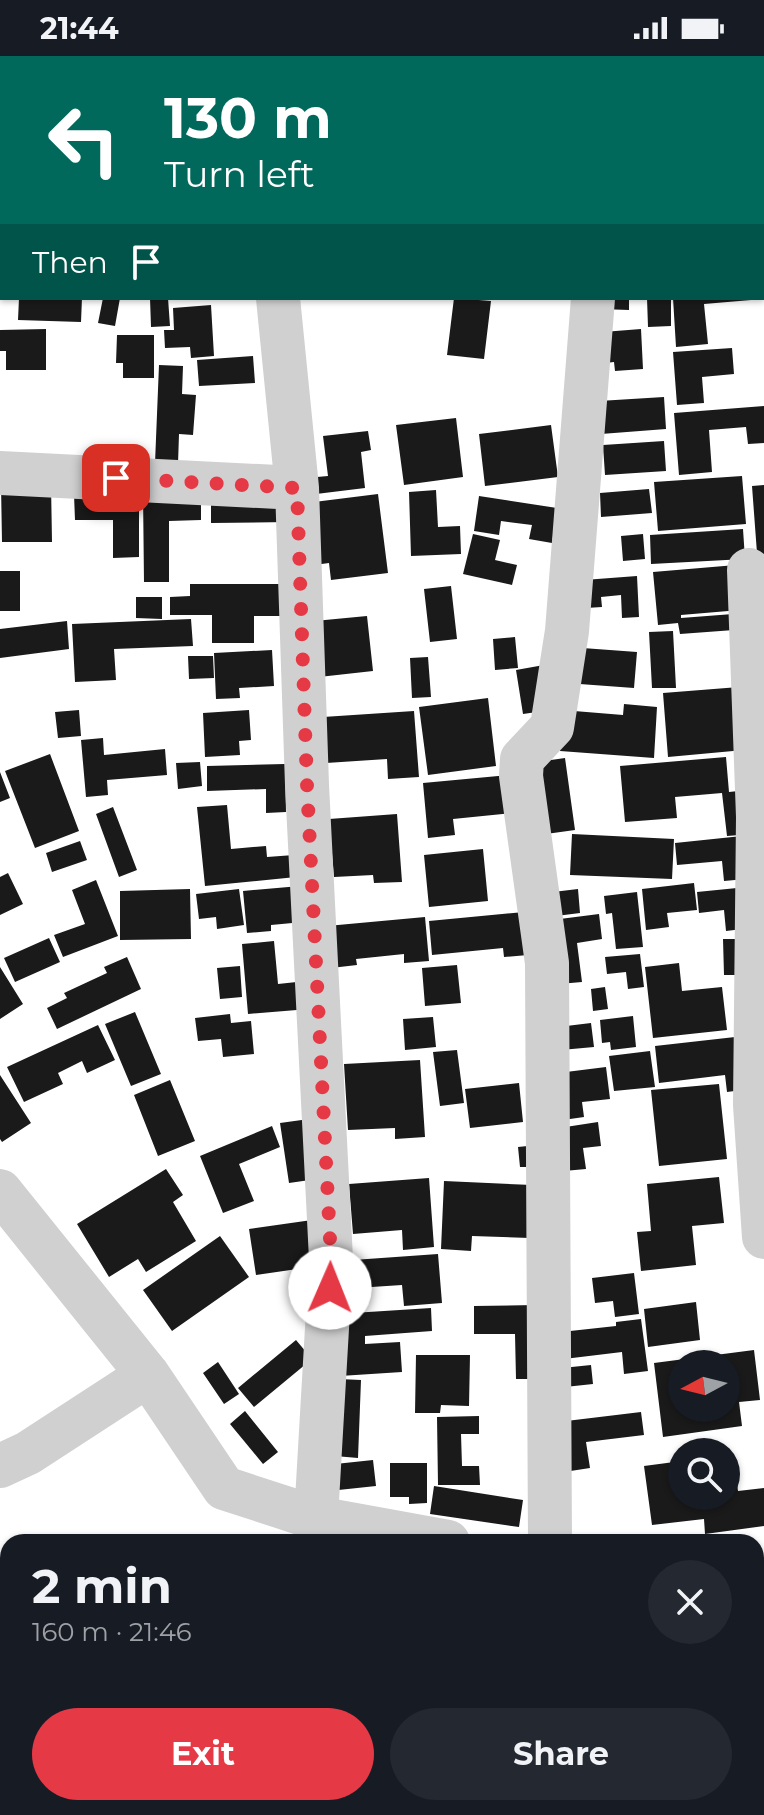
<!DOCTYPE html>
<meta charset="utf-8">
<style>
body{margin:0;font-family:Montserrat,sans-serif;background:#242831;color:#f1f3f6;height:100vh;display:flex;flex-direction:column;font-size:30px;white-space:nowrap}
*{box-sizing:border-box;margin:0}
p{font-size:26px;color:#9ea1a6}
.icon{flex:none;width:44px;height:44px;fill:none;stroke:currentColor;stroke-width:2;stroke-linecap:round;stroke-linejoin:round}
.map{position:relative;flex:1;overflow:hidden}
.sheet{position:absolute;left:0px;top:1478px;width:764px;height:282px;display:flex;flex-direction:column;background:#171b24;border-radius:24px 24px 0 0;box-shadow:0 2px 6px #0004}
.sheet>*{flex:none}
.guide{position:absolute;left:0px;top:0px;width:764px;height:244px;box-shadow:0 2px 6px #0004;background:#00695c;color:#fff;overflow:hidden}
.needle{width:52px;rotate:263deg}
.buttons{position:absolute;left:668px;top:1294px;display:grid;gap:16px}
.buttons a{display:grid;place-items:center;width:72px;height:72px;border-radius:50%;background:#171b24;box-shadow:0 2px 6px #0004;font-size:40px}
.pin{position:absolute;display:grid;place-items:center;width:68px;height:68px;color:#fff;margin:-34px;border-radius:16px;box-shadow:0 4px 12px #0006}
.me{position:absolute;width:88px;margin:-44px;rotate:1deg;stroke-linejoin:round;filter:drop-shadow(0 0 6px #0008)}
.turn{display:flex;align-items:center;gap:28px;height:168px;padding:0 32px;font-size:36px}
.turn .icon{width:104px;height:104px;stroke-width:2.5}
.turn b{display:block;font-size:56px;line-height:68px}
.then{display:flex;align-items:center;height:76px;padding:0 32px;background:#0003;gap:16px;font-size:30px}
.round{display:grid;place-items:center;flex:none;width:84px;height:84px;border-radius:42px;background:#242831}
.overview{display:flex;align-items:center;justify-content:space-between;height:136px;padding:0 32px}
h1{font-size:48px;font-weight:700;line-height:60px}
.button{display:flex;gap:16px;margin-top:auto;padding:16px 32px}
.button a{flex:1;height:92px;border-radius:48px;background:#e63946;color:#fff;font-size:32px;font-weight:700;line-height:92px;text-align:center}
.button a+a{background:#242831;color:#f1f3f6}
.status{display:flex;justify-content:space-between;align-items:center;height:56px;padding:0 40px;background:#171b24;direction:ltr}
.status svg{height:22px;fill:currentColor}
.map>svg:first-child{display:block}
.building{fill:#1a1a1a;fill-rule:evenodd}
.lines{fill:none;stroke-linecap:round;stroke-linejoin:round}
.minor{stroke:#d0d0d0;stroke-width:44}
.route{stroke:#e63946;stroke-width:14;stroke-dasharray:0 25.2}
</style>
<div class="status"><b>21:44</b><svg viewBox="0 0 49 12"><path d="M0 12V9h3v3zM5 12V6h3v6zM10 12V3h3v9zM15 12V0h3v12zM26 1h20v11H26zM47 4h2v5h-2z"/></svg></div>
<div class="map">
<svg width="764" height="1759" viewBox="0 0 764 1759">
<rect width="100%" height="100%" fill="#fff"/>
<path class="building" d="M19 242H82L81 266 18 264Z
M103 242H120L115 270 98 267Z
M150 242H168L170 270 151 271Z
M454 242 491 245 484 303 447 299Z
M600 242H629V254L600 253Z
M647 242H671V270L648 271Z
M673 242H751V244L704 248 708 288 676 291Z
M211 249 214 300 191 302 190 291 165 292 164 274H174L173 252Z
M46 273V314H6V295H0V274Z
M641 273 643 313 615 315 614 306 605 307 603 276Z
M117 279H154V322H123V307H116Z
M732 292 734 318 702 321 704 347 677 349 673 296Z
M253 300 255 327 199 330 197 304Z
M159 309 183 310 182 338 196 339 193 379 179 378 178 408 155 407Z
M664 341 666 373 601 378 599 345Z
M764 350V387L748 388 746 371 709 374 712 416 679 419 674 357Z
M456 362 463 421 404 429 396 369Z
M551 369 558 421 485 430 479 378Z
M368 375 371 394 361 396 365 432 308 439 306 422 328 420 323 380Z
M664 385 666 415 605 419 603 389Z
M742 420 746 468 658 475 654 426Z
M51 427 52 486H2L1 428Z
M764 429V523L759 524 752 430Z
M649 433 652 457 601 461 600 437Z
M436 434 438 471 460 470 461 498 411 500 409 436Z
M143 436H201V464L169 465V526H144Z
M74 438H139V501L113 502V464H75Z
M378 438 388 517 331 524 329 507 314 509 306 447Z
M211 439H290V466L211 467Z
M479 440 557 452 552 487 529 483 532 469 501 465 499 479 474 475Z
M743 473 745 503 651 508 650 479Z
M473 478 500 484 495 504 517 509 512 529 463 518Z
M643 478 645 503 623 505 621 480Z
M736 509 740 554 681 559V562L733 558 734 574 680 578 678 567 658 569 653 516Z
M0 515H20V555H0Z
M637 520 639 561 622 562 621 539 601 541 602 551 586 552 584 524Z
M190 528H282V560H254V587H212V559H170V541L190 540Z
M451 530 457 583 430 586 424 533Z
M136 541H162V563L136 562Z
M367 560 373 615 310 622 304 566Z
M191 563 193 590 114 593 116 624 75 626 72 568Z
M67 565 69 593 0 602V573Z
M673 575 676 632H652L649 576Z
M515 581 518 612 495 614 493 583Z
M569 591 637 596 634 632 566 627Z
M272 594 274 630 239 632 240 642 216 643 214 597Z
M188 600H213L214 622 189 623Z
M428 601 431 641 412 642 410 602Z
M544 609 551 654 523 658 516 614Z
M739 631 744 694 668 701 663 637Z
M488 642 496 710 428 719 419 651Z
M624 648 657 651 654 702 560 695 562 654 623 659Z
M79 654 81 680 58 682 55 656Z
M249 654 251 684 239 685 240 699 205 701 203 657Z
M414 655 419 721 388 723 387 703 326 707 323 661Z
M103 682 104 699 165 693 167 719 107 724 108 739 86 741 81 684Z
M50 698 79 775 35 792 5 715Z
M726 701 729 736 748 734 752 778 727 780 722 737 675 741 677 762 625 766 620 710Z
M565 702 575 774 546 778 537 706Z
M200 706 202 730 178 733 176 707Z
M285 708 286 756 266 757V733L207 735V710Z
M0 716 10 742 0 746Z
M509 719 513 757 453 763 455 779 428 782 423 727Z
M227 749 231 793 266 790 267 801 294 799 296 821 205 830 197 751Z
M113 751 137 814 119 821 96 758Z
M397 758 402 826 374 827 373 819 334 821 329 763Z
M572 778 674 783 672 823 570 819Z
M742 780 746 823 724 825 722 805 677 809 675 787Z
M80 785 87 804 52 816 46 797Z
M483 793 488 845 429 851 424 799Z
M8 817 23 848 0 859V821Z
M96 824 118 880 63 901 54 879 85 868 72 834Z
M694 827 697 854 667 857 669 871 646 874 642 833Z
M300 830 303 866 271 869V875L247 877 243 835Z
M747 831 751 872 726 875 724 854 699 857 697 836Z
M190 833 191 883 120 884V835Z
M239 833 244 869 217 873 216 861 199 863 196 838Z
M578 833 580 857 556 860 553 836Z
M637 836 643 891 616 893 612 857 606 858 604 840Z
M524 856 528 899 504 901 503 892 432 899 429 865Z
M599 858 602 883 577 887 582 926 559 928 552 864Z
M425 861 429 905 404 907V898L356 903 357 909 331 912 327 870Z
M49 882 60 906 15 926 4 902Z
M723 883H746L747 919H724Z
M274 885 278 928 306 925 309 953 248 958 242 888Z
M640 898 644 931 628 933 626 916 607 918 605 901Z
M127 901 141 933 57 973 47 952 67 942 64 937 107 917 104 911Z
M679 907 682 935 722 931 727 974 653 982 645 911Z
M457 909 461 947 425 950 422 912Z
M240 910 242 941 220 943 217 912Z
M0 911 23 948 0 963Z
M605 931 608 953 593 955 591 933Z
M135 956 161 1018 131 1030 105 968Z
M230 958 231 967 251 965 254 998 223 1001 221 983 198 985 195 962Z
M633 960 636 991 611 994 610 986 602 987 600 964Z
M433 961 436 991 405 994 403 963Z
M591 967 594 991 561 994 558 971Z
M98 969 115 1004 87 1017 82 1005 58 1017 63 1028 24 1046 7 1011Z
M744 980 750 1033 727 1036 725 1019 659 1027 655 990Z
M457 994 464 1047 440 1050 433 996Z
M650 995 655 1031 614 1035 609 1000Z
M420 1004 425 1081 395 1083V1072L348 1074 344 1008Z
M606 1011 610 1043 582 1046 584 1061 563 1064 558 1017Z
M0 1019 31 1067 2 1086 0 1083Z
M170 1024 195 1085 158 1100 134 1039Z
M519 1027 523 1066 470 1072 465 1033Z
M719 1028 727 1103 659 1110 651 1034Z
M309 1063 317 1123 289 1127 280 1067Z
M598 1066 601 1090 583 1092 586 1113 564 1115 559 1072Z
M272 1070 280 1091 239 1108 254 1145 223 1157 200 1100Z
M537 1089 526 1111H520L518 1091Z
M166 1113 183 1139 173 1146 196 1185 146 1216 138 1203 109 1221 77 1168Z
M719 1121 724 1167 692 1170 696 1209 641 1215 637 1176 651 1175 647 1128Z
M429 1122 434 1191 403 1194 402 1174 353 1178 349 1128Z
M444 1125 532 1129 530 1182 472 1180 471 1195 441 1193Z
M312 1164 318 1210 256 1219 249 1173Z
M220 1180 249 1221 172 1275 143 1234Z
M438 1198 442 1247 404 1250 402 1229 341 1233 339 1205Z
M634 1217 639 1258 615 1261 613 1245 595 1247 592 1222Z
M696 1246 700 1284 648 1291 644 1253Z
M536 1249 538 1323H516L515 1278H474V1250Z
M431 1252 432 1275 365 1280V1288L400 1286 402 1316 340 1320 337 1258Z
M641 1263 648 1315 624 1318 622 1296 564 1303 561 1276 616 1270V1266Z
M296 1284 312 1303 254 1351 238 1332Z
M754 1294 760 1344 739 1346 742 1370 663 1381 654 1307ZM682 1308H726V1352H682Z
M416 1299H470L469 1350 441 1349 440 1357H415Z
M218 1306 239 1338 224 1348 203 1317Z
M591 1309 593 1328 565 1331 562 1312Z
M339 1323 361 1324 358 1402 335 1400Z
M245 1355 278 1396 263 1408 230 1368Z
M641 1356 644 1379 586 1386 590 1412 564 1416 558 1366Z
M479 1360V1378H461L462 1410H479L480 1429H438L437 1361Z
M726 1399H733L738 1435 764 1432V1470L705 1478 704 1463 652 1469 644 1410 682 1405V1440H726Z
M373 1404 376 1430 329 1435 326 1409Z
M390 1407H427V1447L409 1448V1441H390Z
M434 1430 523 1444 519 1471 430 1458Z
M8 1639V1666L0 1659V1649Z"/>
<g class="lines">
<path class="minor" d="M214 0 215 2
M759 2 764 0
M762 103 764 122
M0 186H2
M278 242 297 432 307 729 331 1203 316 1462
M0 417 297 432
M749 514 758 761 755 1049 764 1181
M0 1135 148 1319 224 1432 316 1462 448 1486
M0 1410 28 1397 148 1319
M550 1486 547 907 521 720 522 703 552 671 567 575 593 242
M756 1529 764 1530"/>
</g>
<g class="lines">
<path class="route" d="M116 422 297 432 307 729 331 1203 330 1232"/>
</g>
</svg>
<div class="buttons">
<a><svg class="needle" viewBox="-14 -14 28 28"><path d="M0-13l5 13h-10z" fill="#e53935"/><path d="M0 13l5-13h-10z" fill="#9ea1a6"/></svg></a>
<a><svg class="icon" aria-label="search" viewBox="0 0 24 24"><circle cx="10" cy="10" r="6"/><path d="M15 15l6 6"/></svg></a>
</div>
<div class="pin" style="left:116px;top:422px;background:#d93025"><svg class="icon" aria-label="arrive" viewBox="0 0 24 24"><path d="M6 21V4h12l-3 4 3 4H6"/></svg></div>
<svg class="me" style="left:330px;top:1232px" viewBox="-20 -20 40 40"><circle r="19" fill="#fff"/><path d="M0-13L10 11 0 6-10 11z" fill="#e63946"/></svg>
<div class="guide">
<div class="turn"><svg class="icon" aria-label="left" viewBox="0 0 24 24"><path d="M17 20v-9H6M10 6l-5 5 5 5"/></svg><div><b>130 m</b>Turn left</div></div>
<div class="then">Then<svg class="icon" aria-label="arrive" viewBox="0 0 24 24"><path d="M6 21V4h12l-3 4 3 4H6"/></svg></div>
</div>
<section class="sheet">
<div class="overview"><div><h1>2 min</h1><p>160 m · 21:46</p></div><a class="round"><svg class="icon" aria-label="close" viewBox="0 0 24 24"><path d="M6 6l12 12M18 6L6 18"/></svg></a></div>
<div class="button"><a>Exit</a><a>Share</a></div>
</section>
</div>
